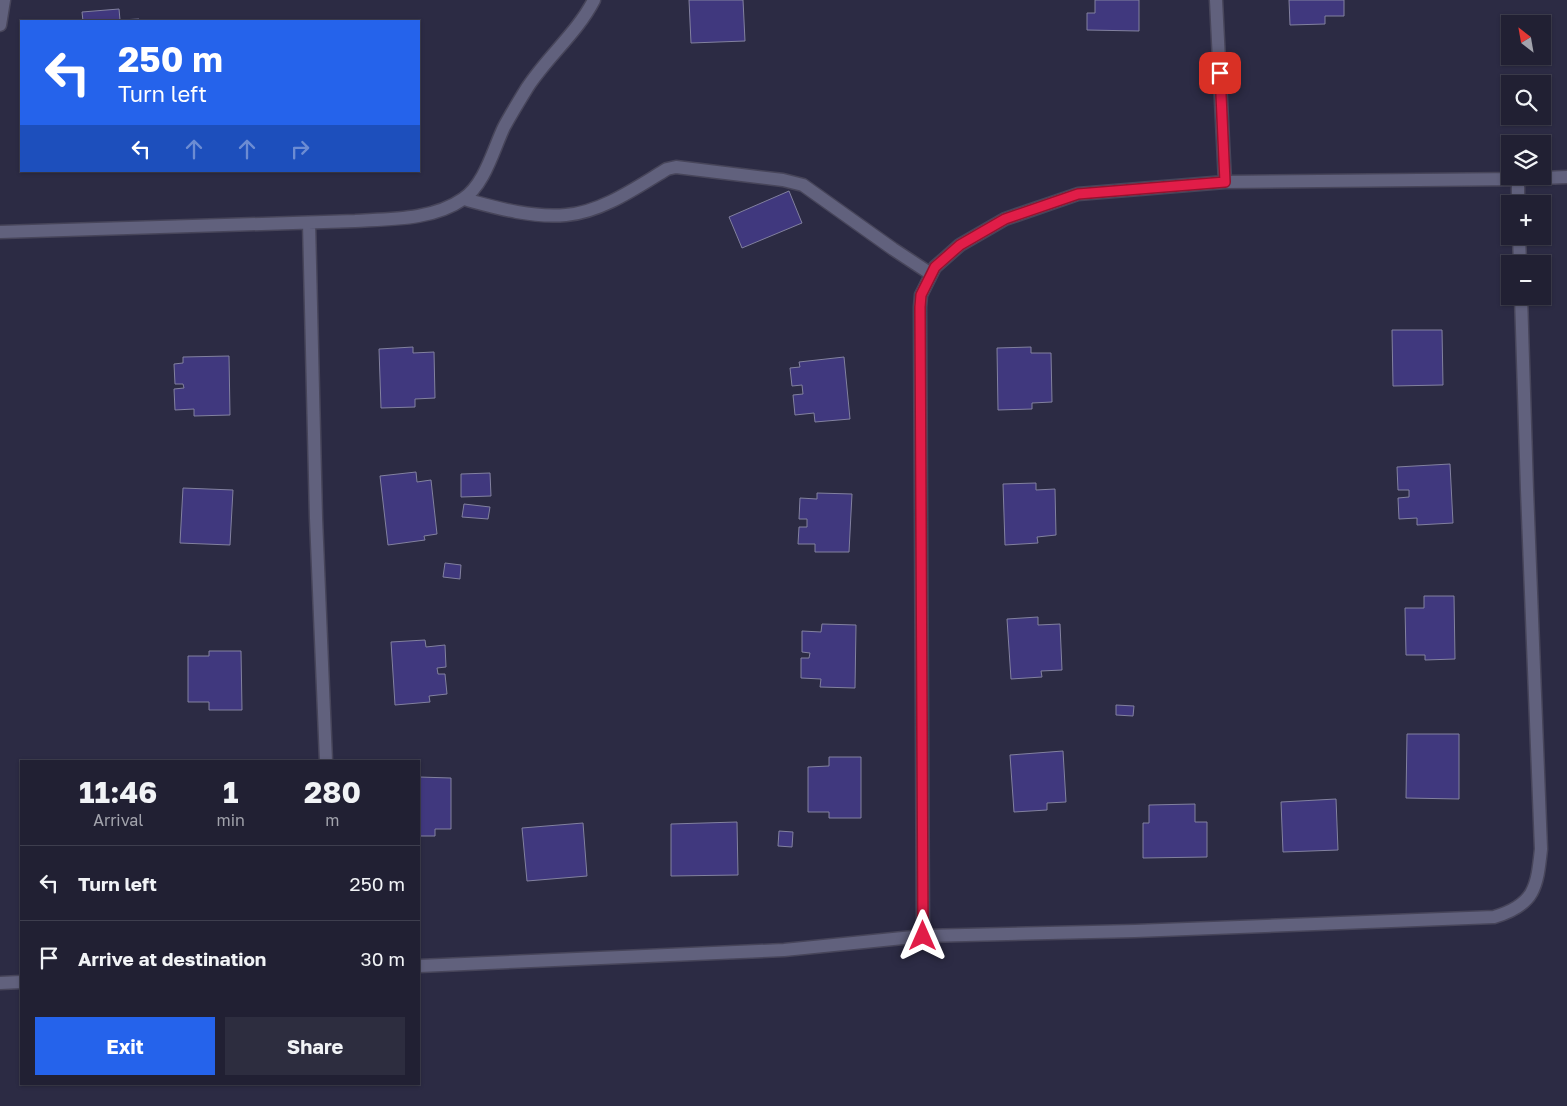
<!DOCTYPE html>
<meta charset="utf-8">
<style>
body{margin:0;font-family:"Golos Text",sans-serif;background:#2d2d3f;color:#f1f3f6;height:100vh;display:flex;flex-direction:column;font-size:19px;white-space:nowrap}
*{box-sizing:border-box;margin:0}
p{font-size:16px;color:#a2a3ac}
.icon{flex:none;width:28px;height:28px;fill:none;stroke:currentColor;stroke-width:2;stroke-linecap:round;stroke-linejoin:round}
.map{position:relative;flex:1;overflow:hidden}
.sheet{position:absolute;left:20px;top:760px;width:400px;height:325px;display:flex;flex-direction:column;background:#212033;border-radius:0px;box-shadow:0 1px 4px #0004,0 0 0 1px #3e3e4e}
.sheet>*{flex:none}
.top-card{position:absolute;left:20px;top:20px;width:400px;height:152px;border-radius:0px;box-shadow:0 1px 4px #0004,0 0 0 1px #3e3e4e;background:#2563eb;color:#fff;overflow:hidden}
.needle{width:32px;rotate:329deg}
.tools{position:absolute;left:1501px;top:15px;display:grid;gap:10px}
.tools a{display:grid;place-items:center;width:50px;height:50px;border-radius:0px;background:#212033;box-shadow:0 1px 4px #0004,0 0 0 1px #3e3e4e;font-size:25px}
.pin{position:absolute;display:grid;place-items:center;width:42px;height:42px;color:#fff;margin:-21px;border-radius:10px;box-shadow:0 2px 8px #0006}
.me{position:absolute;width:55px;margin:-28px;rotate:0deg;stroke-linejoin:round;filter:drop-shadow(0 0 4px #0008)}
.turn{display:flex;align-items:center;gap:18px;height:105px;padding:0 15px;font-size:22px}
.turn .icon{width:65px;height:65px;stroke-width:2.5}
.turn b{display:block;font-size:35px;line-height:42px}
.lanes{display:flex;align-items:center;height:48px;padding:0 15px;background:#0003;justify-content:center;gap:25px;direction:ltr}
.lanes .off{opacity:.35}
.eta{display:flex;justify-content:space-evenly;align-items:center;height:85px;text-align:center}
.eta b{font-size:30px;font-weight:700;line-height:35px}
.button{display:flex;gap:10px;margin-top:auto;padding:10px 15px}
.button a{flex:1;height:58px;border-radius:0px;background:#2563eb;color:#fff;font-size:20px;font-weight:700;line-height:58px;text-align:center}
.button a+a{background:#2d2d3f;color:#f1f3f6}
ul{padding:0;list-style:none}
li{display:flex;align-items:center;gap:15px;height:75px;padding:0 15px;border-top:1px solid #3e3e4e}
li div{flex:1}
li b{display:block;font-size:19px}
li em{font-style:normal}
.map>svg:first-child{display:block}
.building{fill:#40387e;stroke:#82819f}
.lines{fill:none;stroke-linecap:round;stroke-linejoin:round}
.street-casing{stroke:#47455a;stroke-width:15}
.street{stroke:#61617d;stroke-width:12}
.route-casing{stroke:#92132f;stroke-width:12}
.route{stroke:#e11d48;stroke-width:9}
</style>
<div class="map">
<svg width="1567" height="1106" viewBox="0 0 1567 1106">
<rect width="100%" height="100%" fill="#2c2b44"/>
<path class="building" d="M689 0H743L745 41 691 43Z
M1095 0H1139V31L1087 30V13H1095Z
M1289 0H1344V16H1325V24L1290 25Z
M119 9 120 20 139 19V21H83L82 12Z
M789 191 802 223 742 248 729 217Z
M1392 330H1442L1443 385 1393 386Z
M413 347V353L434 352 435 398 415 399V407L381 408 379 349Z
M1031 347V353H1051L1052 402 1032 403V409L998 410 997 348Z
M229 356 230 415 194 416V409L175 410 174 389 184 388 183 384H175L174 364 183 363V357Z
M844 357 850 419 815 422 814 413 795 415 793 395 803 394 802 385 792 386 790 368 800 367 799 362Z
M1450 464 1453 523 1417 525V518L1399 519 1398 498 1409 497V490H1398L1397 467Z
M416 472 417 482 431 480 437 534 424 536 425 540 388 545 380 476Z
M490 473 491 496 461 497V474Z
M1036 483V490L1055 489 1056 535 1037 537 1038 543 1005 545 1003 484Z
M183 488 233 490 230 545 180 543Z
M817 493 852 494 849 552H815V544H798L799 527H807V519H799L800 498 817 499Z
M464 504 490 507 488 519 462 517Z
M445 563 461 565 460 579 443 577Z
M1424 596H1454L1455 659 1425 660V655H1406L1405 608H1424Z
M1038 617V625L1060 624 1062 670 1041 671 1042 677 1011 679 1007 619Z
M822 624 856 625 855 688 820 687 821 679 801 678V658H809L810 653 802 652V631L821 632Z
M425 640 426 647 445 645 446 667 437 668 438 674H445L447 694 429 696 430 702 395 705 391 642Z
M209 651H241L242 710H209V702H188V656H209Z
M1116 705 1134 706 1133 716 1116 715Z
M1407 734H1459V799L1406 798Z
M1063 751 1066 802 1047 803V810L1014 812 1010 755Z
M829 757H861V818H829V812H808V767L829 766Z
M419 777 451 778V829H435V836H419Z
M1336 799 1338 850 1283 852 1281 802Z
M1195 804V822H1207V857L1143 858V823H1149V805Z
M737 822 738 875 671 876V824Z
M583 823 587 876 527 881 522 828Z
M779 831 793 832 792 847 778 846Z"/>
<g class="lines">
<g class="street-casing">
<path id="street" d="M1216 0 1225 182
M0 25 4 0
M1518 179V204
M464 199C497 208 531 218 566 215 602 212 637 187 667 169L676 167 783 180 803 185 893 249 931 274
M309 223 316 518 326 761
M0 232 355 221C390 219 433 220 463 199 485 184 493 150 504 127 511 114 519 101 527 88 547 57 577 33 594 0
M1519 236 1520 264
M923 936 920 307 921 295 935 267 960 245 1005 219 1078 194 1225 182 1518 179 1567 177
M419 966 784 950 923 936 1135 931 1494 917C1535 905 1537 887 1541 849L1527 490 1521 296
M0 983 21 982"/>
</g>
<use href="#street" class="street"/>
</g>
<g class="lines">
<g class="route-casing">
<path id="route" d="M923 936 920 307 921 295 935 267 960 245 1005 219 1078 194 1225 182 1220 73"/>
</g>
<use href="#route" class="route"/>
</g>
</svg>
<div class="tools">
<a><svg class="needle" viewBox="-14 -14 28 28"><path d="M0-13l5 13h-10z" fill="#e53935"/><path d="M0 13l5-13h-10z" fill="#a2a3ac"/></svg></a>
<a><svg class="icon" aria-label="search" viewBox="0 0 24 24"><circle cx="10" cy="10" r="6"/><path d="M15 15l6 6"/></svg></a>
<a><svg class="icon" aria-label="layers" viewBox="0 0 24 24"><path d="M12 4l9 5-9 5-9-5zM3 14l9 5 9-5"/></svg></a>
<a>+</a>
<a>−</a>
</div>
<div class="pin" style="left:1220px;top:73px;background:#d93025"><svg class="icon" aria-label="arrive" viewBox="0 0 24 24"><path d="M6 21V4h12l-3 4 3 4H6"/></svg></div>
<svg class="me" style="left:923px;top:936px" viewBox="-20 -20 40 40"><path d="M0-17L14 15 0 8-14 15z" fill="#e11d48" stroke="#fff" stroke-width="4"/></svg>
<div class="top-card">
<div class="turn"><svg class="icon" aria-label="left" viewBox="0 0 24 24"><path d="M17 20v-9H6M10 6l-5 5 5 5"/></svg><div><b>250 m</b>Turn left</div></div>
<div class="lanes"><svg class="icon" aria-label="left" viewBox="0 0 24 24"><path d="M17 20v-9H6M10 6l-5 5 5 5"/></svg><svg class="icon off" aria-label="ahead" viewBox="0 0 24 24"><path d="M12 20V5M6 11l6-6 6 6"/></svg><svg class="icon off" aria-label="ahead" viewBox="0 0 24 24"><path d="M12 20V5M6 11l6-6 6 6"/></svg><svg class="icon off" aria-label="right" viewBox="0 0 24 24"><path d="M7 20v-9h11M14 6l5 5-5 5"/></svg></div>
</div>
<section class="sheet">
<div class="eta">
<div><b>11:46</b><p>Arrival</p></div>
<div><b>1</b><p>min</p></div>
<div><b>280</b><p>m</p></div>
</div>
<ul>
<li><svg class="icon" aria-label="left" viewBox="0 0 24 24"><path d="M17 20v-9H6M10 6l-5 5 5 5"/></svg><div><b>Turn left</b></div><em>250 m</em></li>
<li><svg class="icon" aria-label="arrive" viewBox="0 0 24 24"><path d="M6 21V4h12l-3 4 3 4H6"/></svg><div><b>Arrive at destination</b></div><em>30 m</em></li>
</ul>
<div class="button"><a>Exit</a><a>Share</a></div>
</section>
</div>
